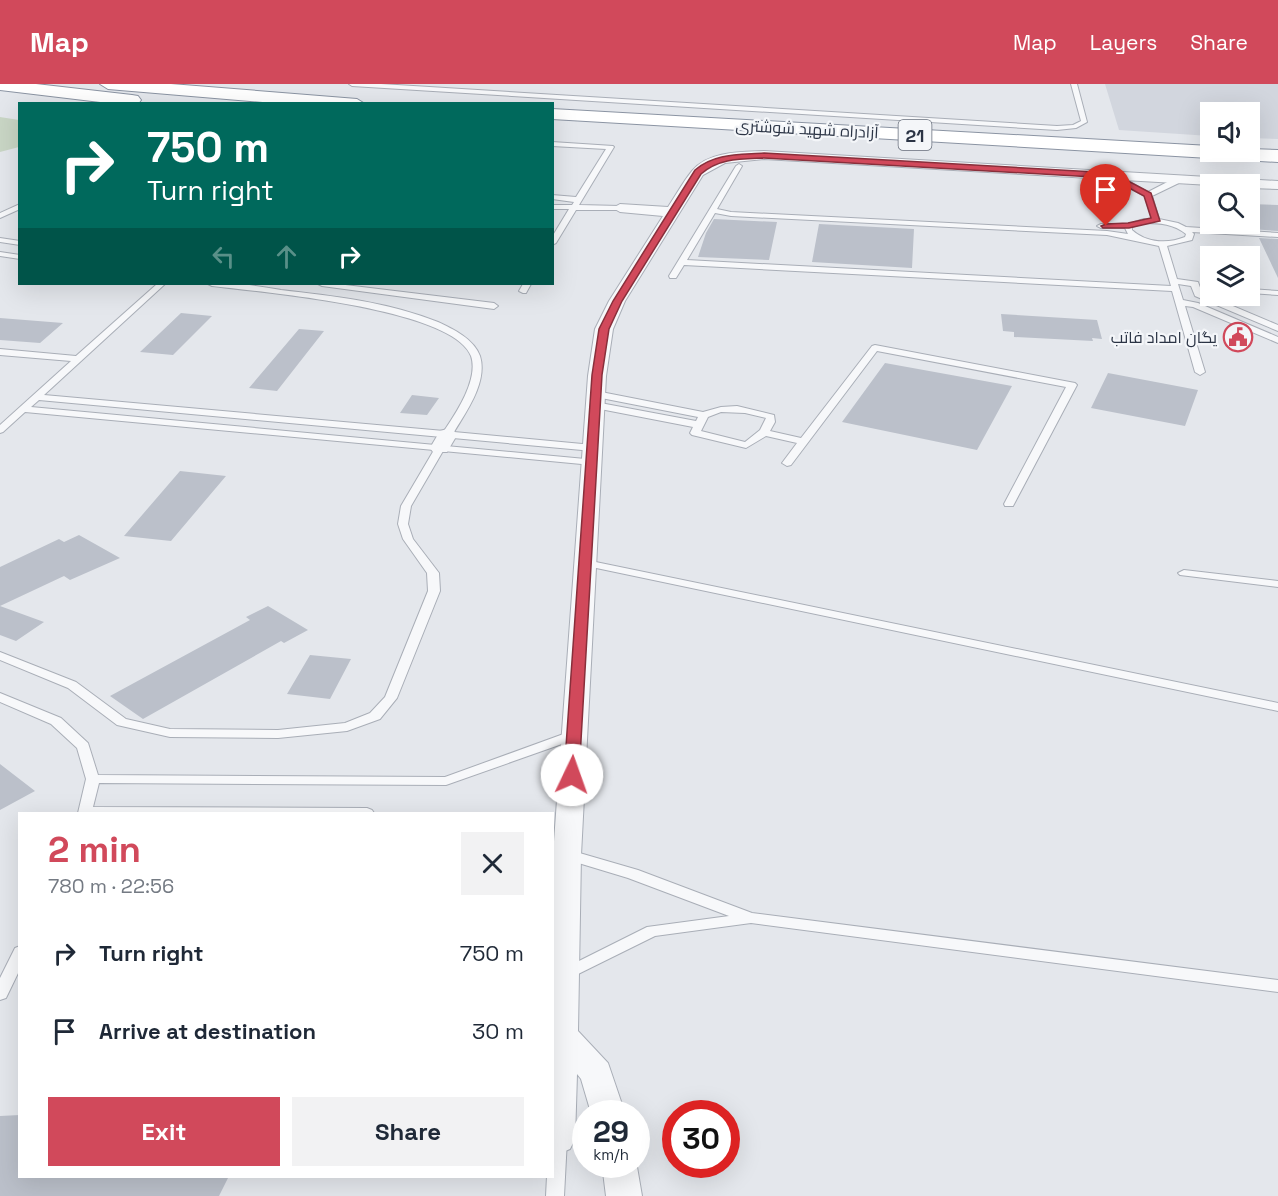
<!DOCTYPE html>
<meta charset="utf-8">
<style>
body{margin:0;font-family:"Space Grotesk",Cairo,sans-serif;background:#f2f2f3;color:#1f2937;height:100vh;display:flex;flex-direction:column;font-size:22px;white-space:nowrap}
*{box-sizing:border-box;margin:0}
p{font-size:20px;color:#747a83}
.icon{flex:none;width:33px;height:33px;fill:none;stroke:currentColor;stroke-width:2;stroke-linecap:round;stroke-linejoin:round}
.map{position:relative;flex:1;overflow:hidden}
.drawer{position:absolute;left:18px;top:728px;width:536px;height:366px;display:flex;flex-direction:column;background:#fff;border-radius:0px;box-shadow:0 6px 24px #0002}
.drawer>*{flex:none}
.top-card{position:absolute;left:18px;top:18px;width:536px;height:183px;border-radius:0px;box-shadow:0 6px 24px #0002;background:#00695c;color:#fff;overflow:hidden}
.controls{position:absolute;left:1200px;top:18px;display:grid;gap:12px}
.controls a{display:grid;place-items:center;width:60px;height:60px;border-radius:0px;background:#fff;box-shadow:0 6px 24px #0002;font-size:30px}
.speed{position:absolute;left:572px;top:1016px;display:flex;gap:12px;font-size:30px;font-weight:700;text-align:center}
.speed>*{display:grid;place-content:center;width:78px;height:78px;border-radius:50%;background:#fff;box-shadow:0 6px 24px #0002;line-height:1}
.speed small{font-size:15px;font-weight:400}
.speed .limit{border:9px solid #d22;background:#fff;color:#111}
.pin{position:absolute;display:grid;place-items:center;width:51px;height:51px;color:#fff;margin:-62px -26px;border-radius:50% 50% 50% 0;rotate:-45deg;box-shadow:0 0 6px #0007}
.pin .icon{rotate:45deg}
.me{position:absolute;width:66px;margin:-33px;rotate:3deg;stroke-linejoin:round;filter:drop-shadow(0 0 4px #0008)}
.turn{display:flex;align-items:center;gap:21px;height:126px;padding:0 30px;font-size:27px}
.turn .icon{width:78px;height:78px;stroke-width:2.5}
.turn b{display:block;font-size:42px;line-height:51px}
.lanes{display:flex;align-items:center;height:57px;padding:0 30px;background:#0003;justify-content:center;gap:30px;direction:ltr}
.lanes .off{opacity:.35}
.round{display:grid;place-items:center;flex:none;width:63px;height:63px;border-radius:0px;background:#f2f2f3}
.head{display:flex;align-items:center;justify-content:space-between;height:102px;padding:0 30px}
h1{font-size:36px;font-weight:700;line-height:45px;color:#d1495b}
.action{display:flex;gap:12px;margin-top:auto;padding:12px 30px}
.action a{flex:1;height:69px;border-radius:0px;background:#d1495b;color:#fff;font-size:24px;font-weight:700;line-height:69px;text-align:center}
.action a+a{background:#f2f2f3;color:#1f2937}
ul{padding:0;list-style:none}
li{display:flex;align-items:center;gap:18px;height:78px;padding:0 30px}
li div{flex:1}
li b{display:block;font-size:22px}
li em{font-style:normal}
header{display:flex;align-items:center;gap:36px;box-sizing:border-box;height:84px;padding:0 30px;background:#d1495b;color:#fff}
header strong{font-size:28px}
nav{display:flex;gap:33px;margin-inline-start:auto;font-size:21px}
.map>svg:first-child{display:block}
.built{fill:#d2d6de}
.green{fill:#c9d6c5}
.building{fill:#bbc0ca}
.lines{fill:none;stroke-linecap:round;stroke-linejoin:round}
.service-casing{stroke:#a9aeb7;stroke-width:2}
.minor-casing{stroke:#a9aeb7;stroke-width:2}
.motorway-casing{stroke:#8b94a3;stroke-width:2}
.service{fill:#f7f8fa;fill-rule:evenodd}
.minor{fill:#f7f8fa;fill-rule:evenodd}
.motorway{fill:#fff;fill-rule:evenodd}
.route{fill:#d1495b;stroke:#882f3b;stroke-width:1.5}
.labels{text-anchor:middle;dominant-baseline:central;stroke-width:4.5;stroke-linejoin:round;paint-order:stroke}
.far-street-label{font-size:16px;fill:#2b3445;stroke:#f4f6f9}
.far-poi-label{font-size:16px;fill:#2b3445;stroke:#f4f6f9;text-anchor:end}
.shield{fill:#f4f6f9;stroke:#676e7b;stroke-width:1.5}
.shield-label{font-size:18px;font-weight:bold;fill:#2b3445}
</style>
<header>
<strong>Map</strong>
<nav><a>Map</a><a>Layers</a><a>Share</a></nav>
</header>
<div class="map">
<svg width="1278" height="1112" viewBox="0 0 1278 1112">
<rect width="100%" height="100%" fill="#e4e7ec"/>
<path class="built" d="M1105 0H1278V55L1250 54V28H1210V52L1119 46Z"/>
<path class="green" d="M0 33 19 36V63L0 68Z"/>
<path class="building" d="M1250 120 1278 121V147L1250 145Z
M714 135 777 138 769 176 698 173 706 149Z
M819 140 914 145 912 184 812 178Z
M1259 154 1278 155V194Z
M181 229 212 232 173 271 140 268Z
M1001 230 1097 236 1102 255 1092 254 1093 257 1014 253V248L1003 247Z
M0 234 63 239 40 259 0 256Z
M299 245 324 247 277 307 249 304Z
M885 279 1012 302 977 366 842 338Z
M1108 289 1198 306 1185 342 1091 324Z
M412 311 439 314 427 331 400 329Z
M180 387 226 392 171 457 124 452Z
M79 451 120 474 70 496 64 492 0 522 44 538 16 557 0 551V483L59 455 64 458Z
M268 522 308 546 284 559 281 557 143 635 110 612 250 536 246 533Z
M310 571 351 575 330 615 287 610Z
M0 680 35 707 0 726Z
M20 1031V1092H229L219 1112H0V1032Z"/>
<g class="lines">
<g class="service-casing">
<path id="service" d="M349 0H381L1057 42 1073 41 1081 37 1071 0H1077L1087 38 1076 44 1057 46 352 2Z
M552 58 613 62 614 63 579 121 620 122 624 124 620 126H576L556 159 552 161V153L569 125H552V121H572L574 118 552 115V111L576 113 606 65 552 62Z
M739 80 742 82 717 125 731 128 1107 147 1128 150 1125 144H1101L1097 142 1101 140H1128L1144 135H1152L1145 112 1110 94V90H1116L1148 108 1177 93H1183V97L1152 112 1159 135 1178 139 1186 143 1278 149V153L1192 148 1194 150 1192 156 1167 162 1177 195 1198 198 1202 209 1278 241V247L1195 212 1191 202 1178 200 1183 216 1198 219 1278 253V259L1193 223 1185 222 1205 288 1200 291 1195 288 1172 207 684 181 676 194H670L669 192 736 82ZM715 129 731 132 1107 151 1159 162 1171 202 687 176ZM1145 139C1160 139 1174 140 1186 150L1185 153C1168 160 1146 159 1132 146V143Z
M20 120V125L0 134V129Z
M0 154 20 157V161L0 158Z
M0 168 20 171V175L0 172Z
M157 200H165L44 311 444 347C456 329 479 295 471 272 453 224 261 208 212 202L208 200C231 197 257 202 281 206 333 212 389 218 438 238 453 245 474 255 480 272 488 298 466 328 454 348L593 361 598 364 593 367 39 316 31 323 596 376 597 378 592 381 443 367 411 422 408 440 413 455 439 489 440 507 397 614 380 635 347 647 278 654 170 653 117 641 68 604 0 576V568L76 598 126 635 170 645 278 646 345 639 370 629 385 613 428 507 427 489 403 455 398 440 401 422 434 366 25 328 3 348 0 349V341L71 277 0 271V265L76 272Z
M318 200H337L494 219 498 222 494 225 322 202Z
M523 200H531L526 209H523L519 207Z
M1250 205 1278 207V211L1250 209Z
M875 261 1075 299 1077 301 1013 422H1005L1004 420 1066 303 877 267 791 381 787 382 782 379 797 359 766 352 746 364 692 351 690 349 693 343 595 324 590 321 595 318 696 337 698 333 596 313 591 310 596 307 703 328 721 323 737 322 774 331 775 338 770 347 801 354 872 262ZM721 328 745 329 766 334 760 346 745 358 701 347 708 333Z
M586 476 1278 619V627L582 481 580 479 582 477Z
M1184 486 1278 497V503L1180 491 1178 489Z
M0 609 61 634 88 659 98 691 445 693 569 648 574 647 581 651 579 654 446 701 99 699 93 723 367 724 372 726 374 729H78L86 695 77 664 51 640 0 618Z
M552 761 638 786 752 829 1278 896V908L751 839 655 852 566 896 561 894 558 890 561 886 647 843 729 832 628 794 552 771Z
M20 862V885L6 914 0 916V894L15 864Z
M558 1048 564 1050 567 1055 564 1112H546L547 1092H552V1050Z"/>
</g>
<g class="minor-casing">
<path id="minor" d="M764 67 1278 97V105L1250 104V100L1210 101 764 75 725 79 703 91 625 217 613 245 606 292 581 771 578 947 608 979 625 1029H591L581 995 577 990 575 1055 570 1065 558 1070 552 1068 553 771 588 292 595 245 609 217 663 132 620 128 613 124 620 120 668 123C676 111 683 98 692 87 708 67 741 68 764 67Z
M447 345 454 347 457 351 447 368H433L430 364 440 347Z
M636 1077 642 1112H606L602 1080H636Z"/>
</g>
<g class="motorway-casing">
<path id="motorway" d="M0 0H36L132 11 138 12 141 16 138 20H117L0 6Z
M100 0H171L357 15 365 20H286L108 5Z
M552 25 1210 62V68H1250V65L1278 66V78L552 35Z"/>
</g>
<use href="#service" class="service"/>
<use href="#minor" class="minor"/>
<use href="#motorway" class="motorway"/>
</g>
<path class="route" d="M764 69 1113 89 1151 109 1160 137 1129 144H1103L1101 142 1106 140 1128 139 1151 134 1144 112 1111 94 764 74C741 75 719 74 701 90L622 217 609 245 602 291 579 691 577 694H566L564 691 592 291 599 245 613 217 695 86C715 69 739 71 764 69Z"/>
<defs>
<g id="civic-ring" transform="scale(1.5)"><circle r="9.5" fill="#f4f6f9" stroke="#d1495b" stroke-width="1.5"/><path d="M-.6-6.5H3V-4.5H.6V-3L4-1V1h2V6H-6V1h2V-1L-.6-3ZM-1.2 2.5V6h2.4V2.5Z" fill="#d1495b"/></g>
</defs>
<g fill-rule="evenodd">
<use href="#civic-ring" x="1238" y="253"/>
</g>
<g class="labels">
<g class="far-street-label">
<text transform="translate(807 45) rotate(3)">آزادراه شهید شوشتری</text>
</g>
<g class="far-poi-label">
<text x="1217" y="253">یگان امداد فاتب</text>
</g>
<rect class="shield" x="898.5" y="36" width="33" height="30" rx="4.5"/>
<g class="shield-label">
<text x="915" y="51">21</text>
</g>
</g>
</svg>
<div class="controls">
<a><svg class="icon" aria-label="sound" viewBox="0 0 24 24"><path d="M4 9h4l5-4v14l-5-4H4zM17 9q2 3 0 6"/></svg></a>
<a><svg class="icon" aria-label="search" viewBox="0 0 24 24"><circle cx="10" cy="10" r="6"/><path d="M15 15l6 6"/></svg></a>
<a><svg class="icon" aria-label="layers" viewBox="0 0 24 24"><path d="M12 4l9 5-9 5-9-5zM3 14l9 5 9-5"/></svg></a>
</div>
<div class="speed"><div>29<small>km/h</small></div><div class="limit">30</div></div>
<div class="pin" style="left:1106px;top:142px;background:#d93025"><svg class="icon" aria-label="arrive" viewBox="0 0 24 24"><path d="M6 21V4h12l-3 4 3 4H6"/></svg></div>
<svg class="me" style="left:572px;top:691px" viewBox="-20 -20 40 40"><circle r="19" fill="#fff"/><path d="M0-13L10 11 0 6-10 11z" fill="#d1495b"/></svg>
<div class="top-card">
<div class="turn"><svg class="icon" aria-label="right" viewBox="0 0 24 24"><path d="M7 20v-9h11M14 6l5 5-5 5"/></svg><div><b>750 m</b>Turn right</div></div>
<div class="lanes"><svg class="icon off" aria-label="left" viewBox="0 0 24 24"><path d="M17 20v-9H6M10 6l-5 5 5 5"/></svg><svg class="icon off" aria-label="ahead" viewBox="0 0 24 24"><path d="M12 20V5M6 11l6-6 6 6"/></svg><svg class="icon" aria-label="right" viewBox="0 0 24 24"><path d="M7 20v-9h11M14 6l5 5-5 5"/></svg></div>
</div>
<section class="drawer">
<div class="head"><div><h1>2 min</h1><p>780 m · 22:56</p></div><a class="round"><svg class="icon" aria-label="close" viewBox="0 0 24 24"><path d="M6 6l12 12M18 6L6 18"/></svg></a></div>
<ul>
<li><svg class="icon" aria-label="right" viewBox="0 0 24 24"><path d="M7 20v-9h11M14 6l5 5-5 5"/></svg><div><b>Turn right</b></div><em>750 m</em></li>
<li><svg class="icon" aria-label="arrive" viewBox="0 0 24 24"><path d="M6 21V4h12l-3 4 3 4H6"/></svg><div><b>Arrive at destination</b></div><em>30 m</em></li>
</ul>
<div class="action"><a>Exit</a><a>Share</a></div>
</section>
</div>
